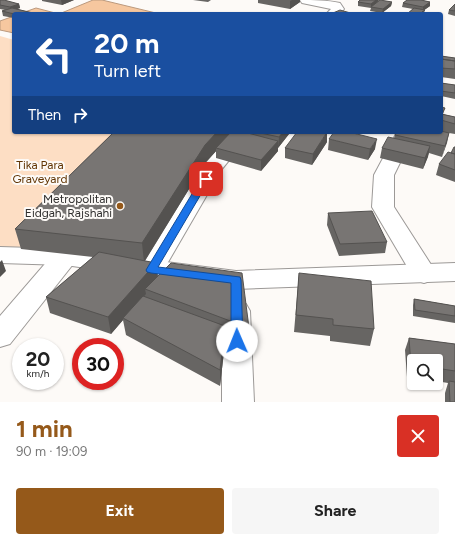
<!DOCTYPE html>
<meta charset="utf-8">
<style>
body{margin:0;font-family:Figtree,sans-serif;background:#f6f6f6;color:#222;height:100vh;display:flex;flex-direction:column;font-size:15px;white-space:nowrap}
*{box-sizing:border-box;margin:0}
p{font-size:13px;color:#767676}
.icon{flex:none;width:22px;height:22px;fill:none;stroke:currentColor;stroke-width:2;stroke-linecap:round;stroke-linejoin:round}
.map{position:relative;height:402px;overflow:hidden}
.details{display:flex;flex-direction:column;background:#fff;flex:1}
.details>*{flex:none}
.banner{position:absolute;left:12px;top:12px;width:431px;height:122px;border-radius:4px;box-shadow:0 1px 3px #0004;background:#1a4fa0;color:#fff;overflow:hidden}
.controls{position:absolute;left:407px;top:354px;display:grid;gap:8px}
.controls a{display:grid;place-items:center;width:36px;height:36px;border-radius:4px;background:#fff;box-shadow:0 1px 3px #0004;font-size:20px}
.speed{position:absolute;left:12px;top:338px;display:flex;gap:8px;font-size:20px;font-weight:700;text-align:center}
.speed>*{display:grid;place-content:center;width:52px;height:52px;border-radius:50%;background:#fff;box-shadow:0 1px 3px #0004;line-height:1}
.speed small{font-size:10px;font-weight:400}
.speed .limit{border:6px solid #d22;background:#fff;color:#111}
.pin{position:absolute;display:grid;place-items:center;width:34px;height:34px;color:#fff;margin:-17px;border-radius:8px;box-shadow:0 2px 6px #0006}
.me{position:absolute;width:44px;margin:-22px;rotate:359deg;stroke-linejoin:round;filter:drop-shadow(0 0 3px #0008)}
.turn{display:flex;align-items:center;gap:14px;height:84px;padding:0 16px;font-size:18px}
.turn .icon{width:52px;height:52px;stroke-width:2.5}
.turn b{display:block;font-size:28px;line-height:34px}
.then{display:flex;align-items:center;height:38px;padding:0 16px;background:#0003;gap:8px;font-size:15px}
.round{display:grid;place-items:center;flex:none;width:42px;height:42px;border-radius:4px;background:#f6f6f6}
.head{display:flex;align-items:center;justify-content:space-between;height:68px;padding:0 16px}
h1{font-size:24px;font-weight:700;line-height:30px;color:#95591a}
.primary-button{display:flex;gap:8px;margin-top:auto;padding:8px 16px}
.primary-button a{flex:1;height:46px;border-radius:4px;background:#95591a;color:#fff;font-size:16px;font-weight:700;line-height:46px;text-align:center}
.primary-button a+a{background:#f6f6f6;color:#222}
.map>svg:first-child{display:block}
.green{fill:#fddec4}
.water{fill:#f6c79f;stroke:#bb997d}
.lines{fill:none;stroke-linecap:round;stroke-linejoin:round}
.street-casing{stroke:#9c9997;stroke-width:2}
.secondary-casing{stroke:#9c9997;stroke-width:2}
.street{fill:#fff;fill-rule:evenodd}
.secondary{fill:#fff;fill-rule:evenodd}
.wall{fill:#676563}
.shaded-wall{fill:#545250}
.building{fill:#787573;stroke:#545250}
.route{fill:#1a73e8;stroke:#114b97}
.poi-dot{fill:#95591a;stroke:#fdfaf7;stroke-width:1.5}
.labels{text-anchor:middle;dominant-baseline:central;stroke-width:4;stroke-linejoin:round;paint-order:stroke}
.park-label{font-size:12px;fill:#623605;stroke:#fdfaf7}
.poi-label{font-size:12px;fill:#302f2e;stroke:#fdfaf7;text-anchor:end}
</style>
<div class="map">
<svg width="455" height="402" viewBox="0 0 455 402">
<rect width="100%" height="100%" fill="#fdfaf7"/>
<path class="green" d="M0 36 14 40V132H133L21 249 0 248Z"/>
<path class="water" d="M93 0H102L160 14H19L36 8 59 14Z
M14 16V33L0 30V21Z"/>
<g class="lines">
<g class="street-casing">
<path id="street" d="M300 0C314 0 327 0 340 3L344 9 340 14H326L331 9 302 3Z
M233 132H252L222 169 160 276 151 279 142 276 138 270 203 166Z
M397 132H415L394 175V207L437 274 433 280 424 283 415 280 372 207 374 175Z
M65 249 74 251 77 257 74 263 10 344 0 347V316L56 251Z
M236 301 246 304 250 311 254 402H222V311L226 304Z"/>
</g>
<g class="secondary-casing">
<path id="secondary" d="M0 247 65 249 236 271 455 263V281L236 289 65 265 0 263Z"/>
</g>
<use href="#street" class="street"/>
<use href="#secondary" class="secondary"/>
</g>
<path class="wall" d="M0 0 19 4 20 8 17 9 33 13 34 14H14V18L3 16 2 11 5 10 0 9Z
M42 0H74L62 5 42 1Z
M193 0H211L208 2Z
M258 0H300V2L290 9 258 3Z
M360 0H379L378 1 392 2 391 6 382 13 370 11 371 8 358 6V2Z
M407 0H421L430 2V6L424 10H425L424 13 429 14H407L413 9 402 7 403 3Z
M455 4V16L448 14 449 10Z
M441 56 455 58V79L441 77Z
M441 83 455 85V99L441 96Z
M441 107 445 108 443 114 455 117V134L449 133 442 157 429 153 423 169 380 158 382 148 394 138 395 135 441 132Z
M114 132H289V134L278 148V151L261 171 216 158V151L205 163 145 261 156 263 158 276 249 328 248 344 225 335V343L220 386 126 335 123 320 111 334 50 313 46 297 93 257 21 249 15 229Z
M329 139 375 149 368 160 328 150Z
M327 142 312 165 285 158V148Z
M455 147V182L436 175 439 164 451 153Z
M328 213 387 242 385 253 339 256 327 225Z
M299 273 374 329 370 346 330 341V336L294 332Z
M414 299 455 306V323L413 316V305Z
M409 338 455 344V402H445V393L448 383 436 381V361H414V378L407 377 405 350Z"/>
<path class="shaded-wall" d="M61 0H74L62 5Z
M292 0H300V2L290 9V1Z
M376 0H379L378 1 371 7V4Z
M392 2 391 6 382 13 383 9Z
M430 2V6L423 11V7Z
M19 4 20 8 11 11 10 7Z
M217 132H232L216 148V151L205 163 144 262 142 243 205 145Z
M283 132H289V134L278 148 279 137Z
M327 132V142L312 165 313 154Z
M449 133 447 143 442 157 445 146Z
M377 139 375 149 368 160 370 149Z
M278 141V151L261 171V160Z
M430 146 428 157 423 169 425 158Z
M2 260 6 271 0 277V262Z
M156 263 158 279 145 289 146 294 125 318H123V320L111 334 108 317Z
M225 326V343L220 386V370Z"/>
<path class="building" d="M0 0H4L19 4 10 7 0 5Z
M360 0H376L371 4 358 2Z
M380 0 392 2 383 9 371 7Z
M407 0H421L430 2 423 7 403 3Z
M455 4V11L449 10Z
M12 8 33 13 30 14H14L2 11Z
M414 8 425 10 422 12 429 14H407Z
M340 10 354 14H338L333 13Z
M441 56 455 58V61L441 59Z
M441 59 455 61V69L441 68Z
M441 83 455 85V93L441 91Z
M441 107 445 108 442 114H441Z
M441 114 455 117V124L441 120Z
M441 131 449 133 445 146 395 135 397 132H441Z
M114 132H217L205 145 142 243 15 229Z
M231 132H244L278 141 261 160 216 148Z
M256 132H283L279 137Z
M297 132H327L313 154 285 148Z
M334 132H349L377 139 370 149 329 139Z
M388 137 430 146 425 158 382 148Z
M454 147H455V154L451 153Z
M448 152 455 154V170L439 164Z
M372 211 387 242 340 244 328 213Z
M99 252 156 263 108 317 46 297Z
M171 263 242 273 249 328 145 289Z
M299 273 371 281 374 329 333 325V319L296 315Z
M143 296 225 326 220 370 123 318Z
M414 299 455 306V316L415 310Z
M409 338 455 344V371L436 368V361H414V365H411Z
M449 381 455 382V402H450Z"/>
<path class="route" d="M206 176 210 179 158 267 240 277 241 280 243 341 241 344 237 346 233 344 231 341V283L151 273 147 272 146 270 201 179Z"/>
<circle class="poi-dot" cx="120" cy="206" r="4"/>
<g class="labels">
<g class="park-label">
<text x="40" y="165">Tika Para<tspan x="40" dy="14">Graveyard</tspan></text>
</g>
<g class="poi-label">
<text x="112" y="199">Metropolitan<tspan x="112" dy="14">Eidgah, Rajshahi</tspan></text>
</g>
</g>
</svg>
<div class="controls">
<a><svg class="icon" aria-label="search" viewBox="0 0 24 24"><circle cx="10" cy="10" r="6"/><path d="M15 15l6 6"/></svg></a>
</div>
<div class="speed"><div>20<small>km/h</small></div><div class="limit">30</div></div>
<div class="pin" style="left:206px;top:179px;background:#d93025"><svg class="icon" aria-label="arrive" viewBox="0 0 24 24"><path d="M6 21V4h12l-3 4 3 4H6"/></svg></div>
<svg class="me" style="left:237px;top:341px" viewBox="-20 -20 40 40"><circle r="19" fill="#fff"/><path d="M0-13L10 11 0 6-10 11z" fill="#1a73e8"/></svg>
<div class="banner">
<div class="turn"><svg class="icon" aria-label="left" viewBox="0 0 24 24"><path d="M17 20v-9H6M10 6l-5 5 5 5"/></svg><div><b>20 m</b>Turn left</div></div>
<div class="then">Then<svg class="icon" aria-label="right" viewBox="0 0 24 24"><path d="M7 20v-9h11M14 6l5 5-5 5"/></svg></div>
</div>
</div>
<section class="details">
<div class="head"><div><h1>1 min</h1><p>90 m · 19:09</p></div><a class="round" style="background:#d93025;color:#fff"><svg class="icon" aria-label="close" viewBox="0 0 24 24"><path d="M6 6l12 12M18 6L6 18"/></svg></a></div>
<div class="primary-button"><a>Exit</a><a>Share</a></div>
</section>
